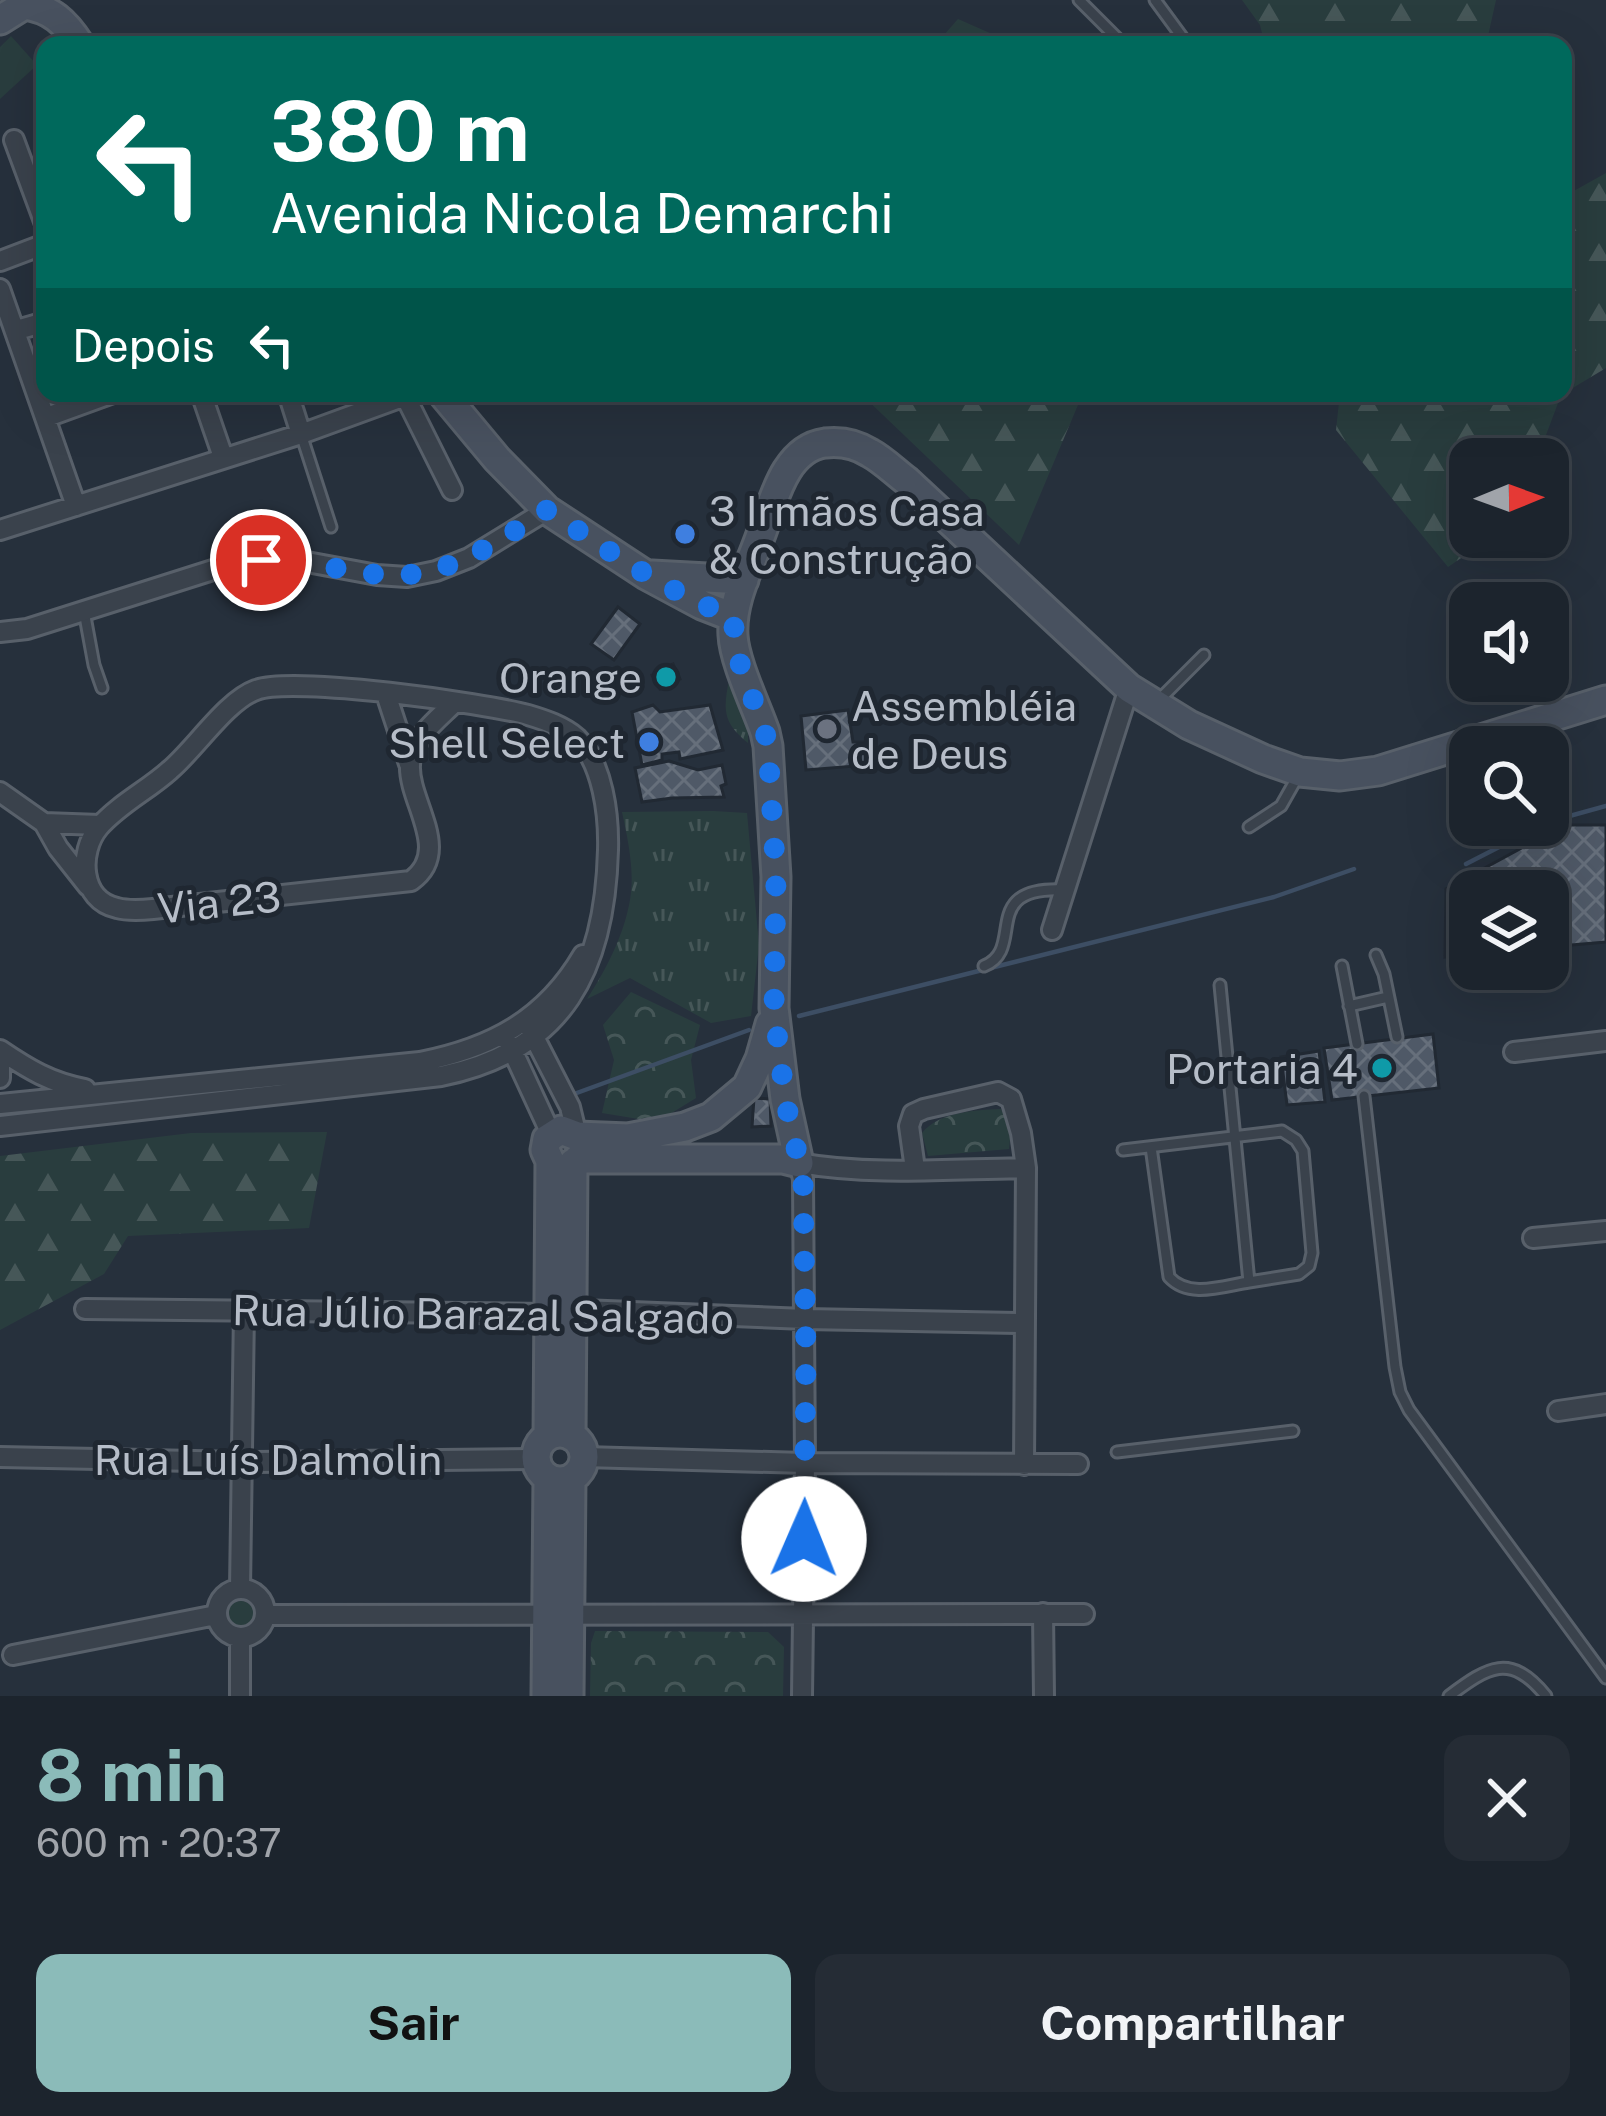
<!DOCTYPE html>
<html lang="pt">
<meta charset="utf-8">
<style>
body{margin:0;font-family:"Public Sans",sans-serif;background:#252c35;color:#f1f3f6;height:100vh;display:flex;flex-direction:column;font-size:45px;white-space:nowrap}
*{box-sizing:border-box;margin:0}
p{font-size:39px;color:#a0a4aa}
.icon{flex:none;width:66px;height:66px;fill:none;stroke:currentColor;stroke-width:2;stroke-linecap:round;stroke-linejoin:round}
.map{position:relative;height:1696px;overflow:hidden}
.side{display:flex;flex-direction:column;background:#1c242d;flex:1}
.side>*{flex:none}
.banner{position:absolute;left:36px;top:36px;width:1536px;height:366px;border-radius:24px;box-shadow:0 12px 48px #0002,0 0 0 3px #3a4149;background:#00695c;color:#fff;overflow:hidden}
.needle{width:78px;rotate:89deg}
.fabs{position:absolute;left:1449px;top:438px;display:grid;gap:24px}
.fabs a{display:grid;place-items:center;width:120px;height:120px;border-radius:24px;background:#1c242d;box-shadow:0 12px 48px #0002,0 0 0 3px #3a4149;font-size:60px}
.pin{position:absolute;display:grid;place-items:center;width:102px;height:102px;color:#fff;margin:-51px;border:6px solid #fff;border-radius:50%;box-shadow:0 3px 12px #0007}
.me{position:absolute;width:132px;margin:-66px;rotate:1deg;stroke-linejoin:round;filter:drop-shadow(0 0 9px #0008)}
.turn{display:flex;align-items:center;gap:42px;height:252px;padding:0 36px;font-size:54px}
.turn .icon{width:156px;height:156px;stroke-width:2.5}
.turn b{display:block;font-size:84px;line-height:102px}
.then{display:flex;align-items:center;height:114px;padding:0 36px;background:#0003;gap:24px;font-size:45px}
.round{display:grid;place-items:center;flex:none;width:126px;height:126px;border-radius:24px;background:#252c35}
.headline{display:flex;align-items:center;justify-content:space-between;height:204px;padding:0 36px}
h1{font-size:72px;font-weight:700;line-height:90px;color:#8bbbb9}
.action{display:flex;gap:24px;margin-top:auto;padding:24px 36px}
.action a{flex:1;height:138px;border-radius:24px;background:#8bbbb9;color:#111;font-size:48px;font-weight:700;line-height:138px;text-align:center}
.action a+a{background:#252c35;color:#f1f3f6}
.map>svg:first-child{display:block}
.grass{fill:url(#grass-tufts)}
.forest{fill:url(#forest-firs)}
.park{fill:url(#park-crowns)}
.garden{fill:#293d3e}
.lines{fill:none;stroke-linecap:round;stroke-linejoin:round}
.stream{stroke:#3d4e64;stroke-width:4.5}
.building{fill:url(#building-cross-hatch);stroke:#212933;stroke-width:3}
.lane-casing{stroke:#58606a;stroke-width:15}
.street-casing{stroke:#58606a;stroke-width:24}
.secondary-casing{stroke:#58606a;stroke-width:33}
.lane{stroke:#3a424c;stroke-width:9}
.street{stroke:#3a424c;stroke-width:18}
.secondary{stroke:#48515f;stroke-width:27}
.route{stroke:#1a73e8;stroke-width:21;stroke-dasharray:0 37.8}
.shop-dot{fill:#3f7fe0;stroke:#1f2731;stroke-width:4.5}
.culture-dot{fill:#0f9aa8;stroke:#1f2731;stroke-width:4.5}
.worship-dot{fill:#6b7280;stroke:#1f2731;stroke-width:4.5}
.labels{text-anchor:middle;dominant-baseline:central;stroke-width:10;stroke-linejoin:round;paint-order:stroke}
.poi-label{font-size:42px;fill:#b6bdc8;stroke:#1f2731;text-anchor:end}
.street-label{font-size:42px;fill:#b6bdc8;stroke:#1f2731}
</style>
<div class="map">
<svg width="1606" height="1696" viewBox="0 0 1606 1696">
<defs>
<pattern id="grass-tufts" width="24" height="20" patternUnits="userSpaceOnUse" patternTransform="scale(3)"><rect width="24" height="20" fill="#293d3e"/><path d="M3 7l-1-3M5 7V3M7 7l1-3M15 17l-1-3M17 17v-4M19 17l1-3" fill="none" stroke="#465758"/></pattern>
<pattern id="forest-firs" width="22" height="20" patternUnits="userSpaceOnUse" patternTransform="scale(3)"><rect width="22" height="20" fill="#293d3e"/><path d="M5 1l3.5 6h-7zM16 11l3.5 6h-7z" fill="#465758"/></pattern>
<pattern id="park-crowns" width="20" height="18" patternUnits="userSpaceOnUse" patternTransform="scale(3)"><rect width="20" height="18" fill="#293d3e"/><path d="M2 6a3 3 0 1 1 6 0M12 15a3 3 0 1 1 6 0" fill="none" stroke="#465758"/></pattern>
<pattern id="building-cross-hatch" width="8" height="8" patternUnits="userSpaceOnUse" patternTransform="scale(3)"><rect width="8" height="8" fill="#4f5967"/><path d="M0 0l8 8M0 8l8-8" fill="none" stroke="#666f7b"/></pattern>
</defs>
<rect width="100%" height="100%" fill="#26303c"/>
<path class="grass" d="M729 680 748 729V743C723 722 723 711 729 680Z
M713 811 747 813 759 945 751 1016 711 1023 630 978 587 999C606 970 624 935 630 900 635 871 628 840 622 812Z"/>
<path class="forest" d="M1242 0H1496L1486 45H1265L1260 25Z
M958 19 1017 45H940L944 35Z
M1606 173V368L1561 395 1537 459H1470V537H1492L1448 567 1336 430 1340 393H1563V197Z
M860 393H1083L1019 545Z
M327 1132 309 1228 128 1236 104 1274 0 1330V1156L191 1133Z"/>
<path class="park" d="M631 992 700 1025 691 1060 696 1098 657 1122 602 1113 614 1060 603 1025Z
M1001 1109 1011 1128 1009 1149 928 1156 922 1133C939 1112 975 1110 1001 1109Z
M595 1631 768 1632 784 1647 783 1696H590L591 1643Z"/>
<path class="garden" d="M11 36 37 65 0 99V47Z
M228 1614a13 13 0 1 1 26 0a13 13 0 1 1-26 0Z"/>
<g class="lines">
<path class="stream" d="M1548 822 1606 806
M1466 864 1542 825
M799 1016 1274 897 1354 869
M574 1094 749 1030"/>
</g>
<path class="building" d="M618 607 640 624 614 660 591 644Z
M673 664 680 679 660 689 652 675Z
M653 705 660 712 710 705 723 750 680 759 679 752 662 754V760L642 765 632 712Z
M848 710 853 742H866L869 765 806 770 801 716Z
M669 761 698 770 722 765 726 784 721 786 724 797 672 798 642 802 635 768Z
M1564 825H1606V942L1548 947V891H1470V954L1445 957 1446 889Z
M1433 1034 1439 1088 1332 1100 1324 1048Z
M1319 1051 1325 1102 1287 1105 1281 1057Z
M754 1098 770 1099 771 1126 752 1127Z"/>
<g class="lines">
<g class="lane-casing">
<path id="lane" d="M1079 0 1124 45
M1155 0 1188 45
M301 434 331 527
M84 611 94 665 102 688
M1157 702 1204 655
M1249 827 1281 806 1298 776
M1376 955 1384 974 1397 1037
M984 966C1027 949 977 886 1064 890
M1342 966 1357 1044
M1349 1006 1388 997
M1364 1096 1395 1367 1400 1392 1409 1410 1606 1678
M1151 1147 1169 1277C1189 1299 1223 1286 1249 1282
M1123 1150 1282 1131 1296 1140 1303 1151 1312 1253 1309 1266 1299 1274 1249 1282 1220 985
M1117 1452 1293 1431
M1449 1696C1488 1667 1510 1652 1546 1696"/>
</g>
<g class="street-casing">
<path id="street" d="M14 140 45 224
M0 261 45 244
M0 289 76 506
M17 330 45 322
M201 393 223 457
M288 393 301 434
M47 417 113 393
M0 530 301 434 405 396 452 490
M0 632 27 629 216 569 261 559 296 560 377 575 407 577 436 571 469 558 547 510
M386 694 409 764
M0 792 44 823 58 848 88 886
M44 823 100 825
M1052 930 1129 688
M531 1031 570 1107 577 1136
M509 1043 551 1134
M0 1050C28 1069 51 1083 85 1089
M1514 1052 1606 1041
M0 1060V1078
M0 1104 420 1062C491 1048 545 1020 583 955
M0 1126 441 1076C565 1051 605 968 608 850 609 815 603 764 577 738 563 726 545 720 528 715 484 703 293 676 256 690 226 701 196 748 170 770 148 790 119 804 99 827 78 852 80 900 117 908 128 911 142 910 153 909L411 881C453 851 408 802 410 765 411 739 438 719 454 703
M915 1169 909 1126 913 1114 924 1109 998 1092 1011 1099 1021 1133 1026 1168
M1533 1238 1606 1231
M85 1309 549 1314 582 1310 805 1319 1024 1323
M1558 1411 1606 1404
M0 1457 243 1462 536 1459
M584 1457 805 1463 1078 1464
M217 1613a24 24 0 1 1 48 0a24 24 0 1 1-48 0Z
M240 1589 244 1310
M1043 1613 1044 1696
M265 1615 1084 1614
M13 1655 216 1615
M240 1696V1638
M802 1696 805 1463 803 1179 799 1163C872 1176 951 1169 1026 1168L1024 1465"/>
</g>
<g class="secondary-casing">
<path id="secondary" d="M0 20 24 5C52 9 65 22 80 45
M442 393 497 459 547 510 646 575 702 605 733 617
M652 575 744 580
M578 1159H783L799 1163 785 1099 774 1008 776 877 768 746 765 732C756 706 734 661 733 635 731 602 749 568 760 537 773 504 783 449 825 443 842 441 856 444 870 453 883 460 895 472 907 481L1129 688 1155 704 1189 725 1263 759 1300 772 1340 776 1378 771 1606 700
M536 1457a24 24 0 1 1 48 0a24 24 0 1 1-48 0Z
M548 1436 550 1161 545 1150 547 1139 561 1130 577 1136 628 1138 685 1127 711 1117 747 1087 760 1059 770 1024
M571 1436 573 1163
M546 1696 548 1479
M569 1696 571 1479"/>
</g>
<use href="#lane" class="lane"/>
<use href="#street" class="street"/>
<use href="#secondary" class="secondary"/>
</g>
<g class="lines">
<path class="route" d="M261 560C300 560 335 569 374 574 440 583 493 545 547 510 607 549 665 592 734 617V647L765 732 768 746 776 877 774 1008 785 1099 803 1179 806 1355 804 1539"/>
</g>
<g class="shop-dot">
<circle cx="685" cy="534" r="12"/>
<circle cx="649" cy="742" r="12"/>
</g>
<g class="culture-dot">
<circle cx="666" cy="677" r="12"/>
<circle cx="1382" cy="1068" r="12"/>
</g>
<circle class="worship-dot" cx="827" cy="729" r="12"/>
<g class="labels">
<g class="poi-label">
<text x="709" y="510" text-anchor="start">3 Irmãos Casa<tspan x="709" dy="48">&amp; Construção</tspan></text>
<text x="642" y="677">Orange</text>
<text x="851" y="705" text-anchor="start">Assembléia<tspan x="851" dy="48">de Deus</tspan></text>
<text x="625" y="742">Shell Select</text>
<text x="1358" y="1068">Portaria 4</text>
</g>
<g class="street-label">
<text transform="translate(219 902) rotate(-6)">Via 23</text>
<text transform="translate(483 1314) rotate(1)">Rua Júlio Barazal Salgado</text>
<text x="268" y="1459">Rua Luís Dalmolin</text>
</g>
</g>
</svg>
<div class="fabs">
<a><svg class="needle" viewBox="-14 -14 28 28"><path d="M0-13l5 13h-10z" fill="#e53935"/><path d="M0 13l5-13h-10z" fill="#a0a4aa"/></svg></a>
<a><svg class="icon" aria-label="sound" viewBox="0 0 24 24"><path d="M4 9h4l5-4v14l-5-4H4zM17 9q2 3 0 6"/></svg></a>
<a><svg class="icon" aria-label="search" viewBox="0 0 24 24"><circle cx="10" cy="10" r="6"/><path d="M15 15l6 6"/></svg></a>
<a><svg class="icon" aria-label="layers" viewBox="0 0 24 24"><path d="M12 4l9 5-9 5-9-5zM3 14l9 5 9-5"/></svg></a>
</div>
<div class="pin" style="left:261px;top:560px;background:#d93025"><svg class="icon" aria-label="arrive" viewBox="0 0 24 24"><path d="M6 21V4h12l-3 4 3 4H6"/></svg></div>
<svg class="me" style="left:804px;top:1539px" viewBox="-20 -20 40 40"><circle r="19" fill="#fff"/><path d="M0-13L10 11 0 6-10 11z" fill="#1a73e8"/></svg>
<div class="banner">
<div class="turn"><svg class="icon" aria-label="left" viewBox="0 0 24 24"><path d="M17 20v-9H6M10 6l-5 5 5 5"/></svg><div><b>380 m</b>Avenida Nicola Demarchi</div></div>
<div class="then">Depois<svg class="icon" aria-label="left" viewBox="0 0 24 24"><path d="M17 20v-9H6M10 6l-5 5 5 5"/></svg></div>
</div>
</div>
<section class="side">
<div class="headline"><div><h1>8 min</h1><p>600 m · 20:37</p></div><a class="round"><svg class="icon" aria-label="close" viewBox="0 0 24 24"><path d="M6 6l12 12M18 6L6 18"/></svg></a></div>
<div class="action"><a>Sair</a><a>Compartilhar</a></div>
</section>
